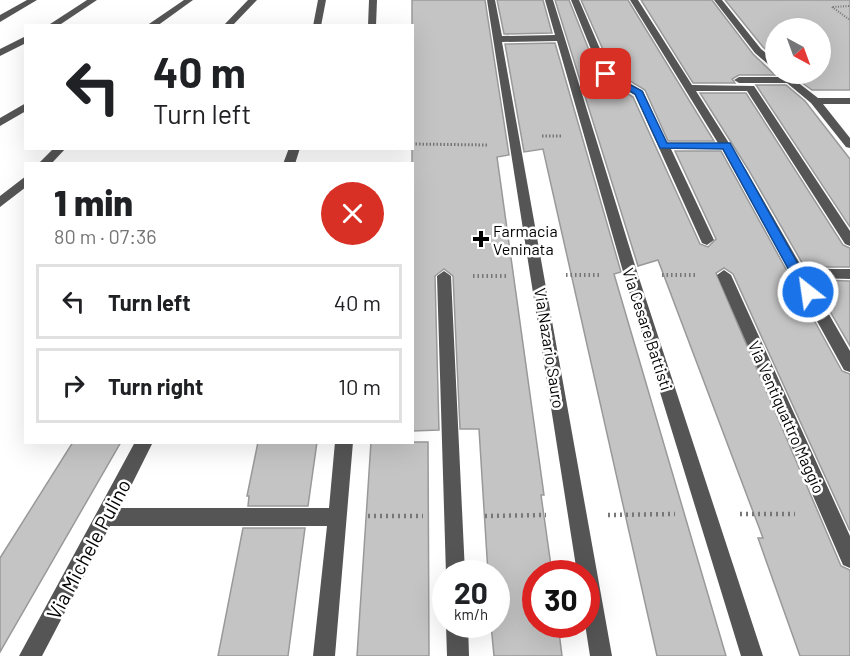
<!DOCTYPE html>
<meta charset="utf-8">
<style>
body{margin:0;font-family:Barlow,sans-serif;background:#f6f6f6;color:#202124;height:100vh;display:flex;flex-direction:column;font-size:22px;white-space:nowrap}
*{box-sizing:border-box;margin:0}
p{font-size:20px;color:#757577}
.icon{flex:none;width:33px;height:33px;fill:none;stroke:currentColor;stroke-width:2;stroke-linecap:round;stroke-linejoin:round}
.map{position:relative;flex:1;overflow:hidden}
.drawer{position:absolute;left:24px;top:162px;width:390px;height:282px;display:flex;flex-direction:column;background:#fff;border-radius:0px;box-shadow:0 6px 24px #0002}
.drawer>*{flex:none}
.top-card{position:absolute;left:24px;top:24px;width:390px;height:126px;border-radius:0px;box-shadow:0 6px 24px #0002;background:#fff;color:#202124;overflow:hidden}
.needle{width:39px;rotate:139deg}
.buttons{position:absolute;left:765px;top:18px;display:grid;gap:12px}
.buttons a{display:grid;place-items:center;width:66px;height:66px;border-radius:50%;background:#fff;box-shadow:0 6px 24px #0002;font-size:30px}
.speed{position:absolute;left:432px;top:560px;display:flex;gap:12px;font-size:30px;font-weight:700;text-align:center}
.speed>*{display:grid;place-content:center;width:78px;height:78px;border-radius:50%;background:#fff;box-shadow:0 6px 24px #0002;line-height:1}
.speed small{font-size:15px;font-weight:400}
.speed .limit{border:9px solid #d22;background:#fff;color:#111}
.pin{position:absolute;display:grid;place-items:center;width:51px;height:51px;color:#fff;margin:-26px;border-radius:12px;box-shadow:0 3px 9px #0006}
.me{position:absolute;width:66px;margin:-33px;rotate:330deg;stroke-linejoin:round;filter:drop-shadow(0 0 4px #0008)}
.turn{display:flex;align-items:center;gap:21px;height:126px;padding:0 30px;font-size:27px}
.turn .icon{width:78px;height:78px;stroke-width:2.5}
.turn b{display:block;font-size:42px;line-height:51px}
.round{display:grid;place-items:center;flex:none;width:63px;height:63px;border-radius:32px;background:#f6f6f6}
.head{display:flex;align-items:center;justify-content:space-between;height:102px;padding:0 30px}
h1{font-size:36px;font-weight:800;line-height:45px}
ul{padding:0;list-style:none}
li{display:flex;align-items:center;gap:18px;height:75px;margin:0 12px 9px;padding:0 18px;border:3px solid #e0e0e0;border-radius:0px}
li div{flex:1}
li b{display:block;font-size:22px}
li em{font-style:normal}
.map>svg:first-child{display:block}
.building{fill:#c4c4c4;stroke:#999;stroke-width:1.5}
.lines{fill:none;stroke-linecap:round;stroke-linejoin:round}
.path-far3{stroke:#777;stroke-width:2;stroke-dasharray:1 1.5;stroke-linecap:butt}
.path-far2{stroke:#777;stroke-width:3;stroke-dasharray:1.5 2;stroke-linecap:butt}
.path-far1{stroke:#777;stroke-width:4;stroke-dasharray:1.5 3;stroke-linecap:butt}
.path{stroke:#777;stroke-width:4.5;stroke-dasharray:2 4;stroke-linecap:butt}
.minor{fill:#555;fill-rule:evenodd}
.route{fill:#1a73e8;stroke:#114b97;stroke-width:1.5}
.poi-dot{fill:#000;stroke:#fff;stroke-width:2}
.labels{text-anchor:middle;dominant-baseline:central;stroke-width:5;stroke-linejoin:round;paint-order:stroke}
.poi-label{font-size:16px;fill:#000;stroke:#fff;text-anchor:start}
.street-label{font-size:16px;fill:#000;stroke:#fff}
.near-street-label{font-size:20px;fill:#000;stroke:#fff}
</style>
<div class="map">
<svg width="850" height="656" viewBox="0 0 850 656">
<rect width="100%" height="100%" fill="#fff"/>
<path class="building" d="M412 0H485L509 155 497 157 544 495H541L552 573H536V624H558L562 656H494L491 624H496V573H488L479 429H460L453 276 444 269 435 276 439 430 412 431Z
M497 0H543L552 33 504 34Z
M555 0H569L599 75 633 97 700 244 708 247 716 239 675 151H721L842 371 850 374V531L733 274 724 268 716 273 841 566 850 570V656H800L758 538H763L658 260 638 266Z
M581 0H628L714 141H668L645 90 612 70Z
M641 0H712L753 54 775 75H739L732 79 735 83H693Z
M725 0H850V90H812L790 74H820V28H776V59L763 47Z
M555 43 621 272 614 274 726 656H657L543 149 524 152 505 44Z
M756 85H786L805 101 850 159V227Z
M700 93H746L843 245 850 248V267H821L812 273 816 280 850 281V346L748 169Z
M73 442H121L0 652V558Z
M258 442H317L308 506H248L249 496H247Z
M371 442H428L429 656H357Z
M243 528H305L288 656H218Z"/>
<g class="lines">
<path class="path-far3" d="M832 7 850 20
M833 7 850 6"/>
<path class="path-far2" d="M542 136H561
M412 144 487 145"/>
<path class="path-far1" d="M566 275H601
M662 275H697
M473 276H508"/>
<path class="path" d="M740 514H795
M608 515 675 514
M368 516H423
M485 516 546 515"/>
<path class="minor" d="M27 0H37L0 22V15Z
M87 0H97L58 26H47Z
M184 0H193L157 26H146Z
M248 0H257L232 26H223Z
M318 0H326L321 26H313Z
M369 0H377L376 26H368Z
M487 0H495L502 36 555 35 545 0H553L638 275 763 656H741L624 275 557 41 502 42 612 656H590L585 624 586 573H577Z
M571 0H579L610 72 643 91 667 143H718L630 0H638L692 85 754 86 850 231V246L845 244 747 91H696L746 170 850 351V372L844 370 722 149H671L714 240 707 245 702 243 635 95 601 74Z
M714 0H722L761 49 776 62V71L755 53Z
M26 36V43L0 56V49Z
M777 74H787L818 98H850V104H823L850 138V148L846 147 811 103 787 83H739L734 80 739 77H780Z
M26 103V111L0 126V118Z
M54 148H66L51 164H38Z
M289 148H300L295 164H283Z
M26 176V187L0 207V196Z
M821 269H850V279L816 278 814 274Z
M724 270 731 275 850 536V568L843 565 717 275Z
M444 271 451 276 465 573 446 574 437 276Z
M135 442H153L120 508H329L335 442H353L335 656H313L327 526H110L42 656H19Z
M446 624H468L469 656H447Z"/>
</g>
<path class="route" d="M606 72 642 91 667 143H730L812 289V296H803L723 149 660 148 635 94 603 76V72Z"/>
<path class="poi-dot" d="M478 230h6v6h6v6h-6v6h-6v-6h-6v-6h6z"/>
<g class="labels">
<g class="poi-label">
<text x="493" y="230">Farmacia<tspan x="493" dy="18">Veninata</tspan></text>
</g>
<g class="street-label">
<text transform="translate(648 329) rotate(72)">Via Cesare Battisti</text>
<text transform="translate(550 348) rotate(81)">Via Nazario Sauro</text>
<text transform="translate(787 417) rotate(66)">Via Ventiquattro Maggio</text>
</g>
<g class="near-street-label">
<text transform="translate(88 549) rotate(-62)">Via Michele Pulino</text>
</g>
</g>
</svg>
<div class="buttons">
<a><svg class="needle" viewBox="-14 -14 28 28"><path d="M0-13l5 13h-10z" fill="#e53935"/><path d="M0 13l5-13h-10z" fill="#757577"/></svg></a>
</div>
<div class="speed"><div>20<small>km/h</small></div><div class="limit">30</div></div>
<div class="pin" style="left:606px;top:74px;background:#d93025"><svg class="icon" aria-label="arrive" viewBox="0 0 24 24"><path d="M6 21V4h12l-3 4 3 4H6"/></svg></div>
<svg class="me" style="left:808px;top:292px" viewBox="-20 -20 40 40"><circle r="17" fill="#1a73e8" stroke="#fff" stroke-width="3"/><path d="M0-11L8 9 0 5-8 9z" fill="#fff"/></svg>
<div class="top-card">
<div class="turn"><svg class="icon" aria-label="left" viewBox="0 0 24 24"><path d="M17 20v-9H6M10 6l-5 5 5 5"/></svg><div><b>40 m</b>Turn left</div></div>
</div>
<section class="drawer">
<div class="head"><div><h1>1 min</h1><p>80 m · 07:36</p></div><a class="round" style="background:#d93025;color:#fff"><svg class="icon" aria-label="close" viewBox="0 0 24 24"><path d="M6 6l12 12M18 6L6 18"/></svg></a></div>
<ul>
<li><svg class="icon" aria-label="left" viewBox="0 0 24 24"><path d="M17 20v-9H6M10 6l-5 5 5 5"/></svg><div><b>Turn left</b></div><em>40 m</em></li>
<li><svg class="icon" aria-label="right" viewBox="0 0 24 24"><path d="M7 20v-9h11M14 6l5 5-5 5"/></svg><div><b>Turn right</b></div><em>10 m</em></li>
</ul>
</section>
</div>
